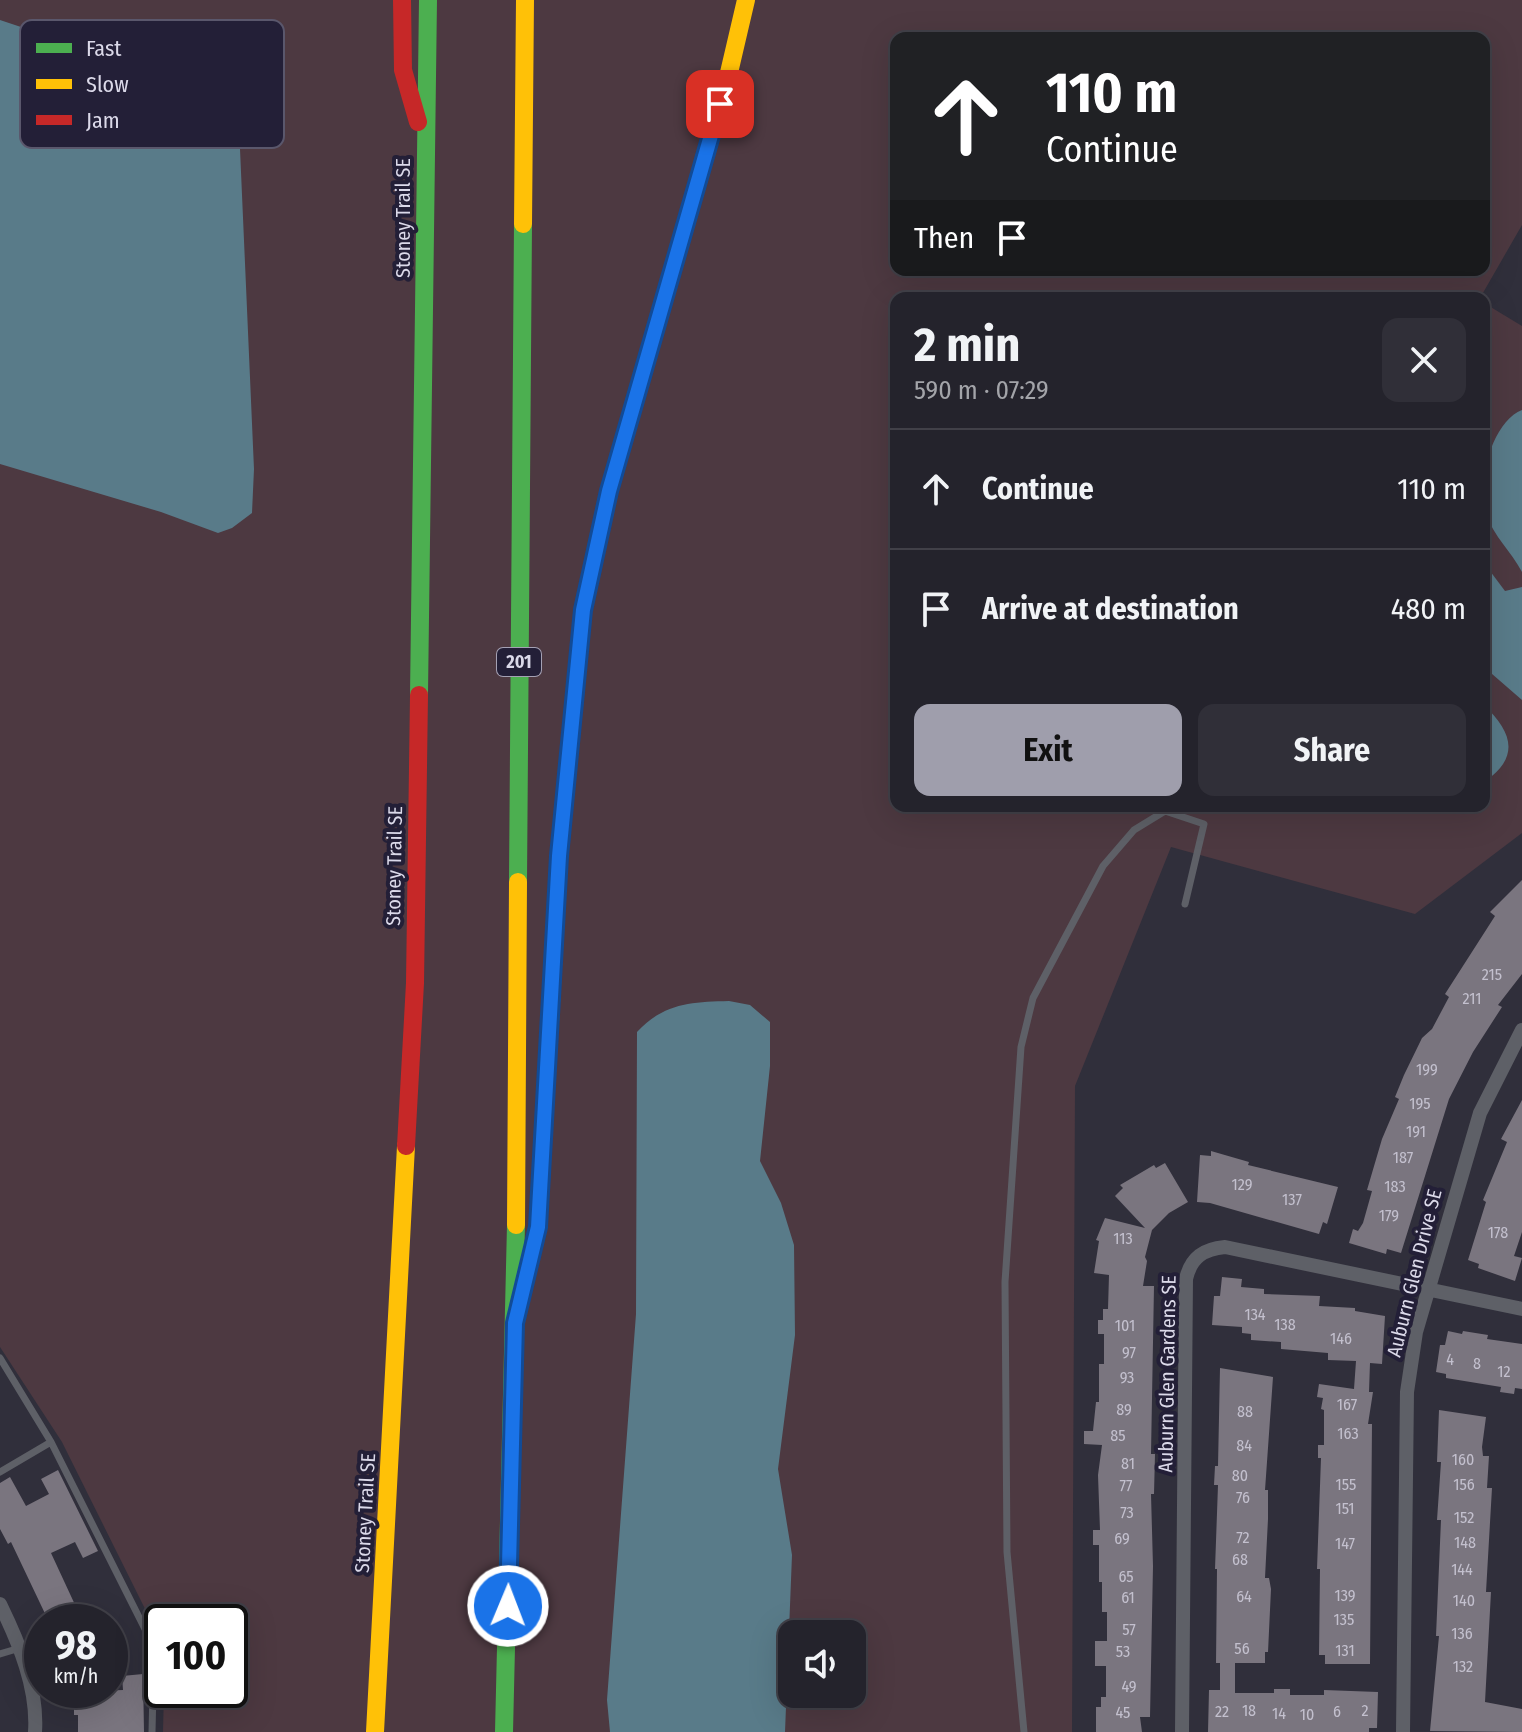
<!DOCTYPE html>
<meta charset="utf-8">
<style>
body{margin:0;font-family:"Fira Sans Condensed",sans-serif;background:#302f38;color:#f1f3f6;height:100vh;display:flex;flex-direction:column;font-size:30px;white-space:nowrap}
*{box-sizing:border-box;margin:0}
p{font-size:26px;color:#a3a4a9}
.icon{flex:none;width:44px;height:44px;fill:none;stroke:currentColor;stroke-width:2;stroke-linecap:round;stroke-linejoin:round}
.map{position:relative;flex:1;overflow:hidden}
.drawer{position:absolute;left:890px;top:292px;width:600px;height:520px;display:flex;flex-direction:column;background:#24232c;border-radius:16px;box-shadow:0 8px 32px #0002,0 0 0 2px #414048}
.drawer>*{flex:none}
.guide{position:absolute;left:890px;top:32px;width:600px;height:244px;border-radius:16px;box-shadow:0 8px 32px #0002,0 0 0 2px #414048;background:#202124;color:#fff;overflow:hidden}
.tools{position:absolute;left:778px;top:1620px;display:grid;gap:16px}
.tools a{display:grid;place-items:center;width:88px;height:88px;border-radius:16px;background:#24232c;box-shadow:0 8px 32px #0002,0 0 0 2px #414048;font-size:40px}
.speed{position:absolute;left:24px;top:1604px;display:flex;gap:16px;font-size:40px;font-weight:700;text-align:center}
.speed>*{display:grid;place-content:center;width:104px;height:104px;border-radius:50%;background:#24232c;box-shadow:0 8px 32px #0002,0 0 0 2px #414048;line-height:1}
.speed small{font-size:20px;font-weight:400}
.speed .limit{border:4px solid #111;border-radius:12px;background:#fff;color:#111}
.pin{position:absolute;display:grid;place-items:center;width:68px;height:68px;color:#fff;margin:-34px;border-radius:16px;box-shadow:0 4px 12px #0006}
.me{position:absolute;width:88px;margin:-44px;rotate:1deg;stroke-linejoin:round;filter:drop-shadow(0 0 6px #0008)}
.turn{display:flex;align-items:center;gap:28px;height:168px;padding:0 24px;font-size:36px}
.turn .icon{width:104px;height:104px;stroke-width:2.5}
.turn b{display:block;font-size:56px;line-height:68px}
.then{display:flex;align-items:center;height:76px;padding:0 24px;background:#0003;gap:16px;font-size:30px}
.round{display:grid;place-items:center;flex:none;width:84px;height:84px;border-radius:16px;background:#302f38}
.summary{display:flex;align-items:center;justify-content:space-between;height:136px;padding:0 24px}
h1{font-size:48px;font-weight:700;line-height:60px}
.primary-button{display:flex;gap:16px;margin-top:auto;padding:16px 24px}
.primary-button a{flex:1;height:92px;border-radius:16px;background:#9f9eac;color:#111;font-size:32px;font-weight:700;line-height:92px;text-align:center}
.primary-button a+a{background:#302f38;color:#f1f3f6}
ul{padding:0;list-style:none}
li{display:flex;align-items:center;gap:24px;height:120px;padding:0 24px;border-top:2px solid #414048}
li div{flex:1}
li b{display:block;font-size:30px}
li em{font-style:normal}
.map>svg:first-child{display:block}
.green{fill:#4d3941;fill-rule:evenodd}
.water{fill:#597b89}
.building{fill:#7a757f}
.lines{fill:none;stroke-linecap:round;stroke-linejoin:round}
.lane{stroke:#5e6067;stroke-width:7}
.street{stroke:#5e6067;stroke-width:14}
.fast{stroke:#4caf50;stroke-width:18}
.slow{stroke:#ffc107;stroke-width:18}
.jam{stroke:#c62828;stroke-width:18}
.route-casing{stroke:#114b97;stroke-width:20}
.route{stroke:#1a73e8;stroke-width:14}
.labels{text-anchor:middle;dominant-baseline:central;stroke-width:8;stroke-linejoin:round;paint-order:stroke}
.number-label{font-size:16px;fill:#c3c0ce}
.shield{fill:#231f37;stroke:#a4a1b4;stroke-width:2}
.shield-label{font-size:18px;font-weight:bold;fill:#dbd9e9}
.street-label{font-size:20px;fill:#dbd9e9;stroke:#231f37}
.key{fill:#231f37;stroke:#5a576c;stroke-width:2}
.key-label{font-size:22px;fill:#dbd9e9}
</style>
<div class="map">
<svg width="1522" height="1732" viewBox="0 0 1522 1732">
<rect width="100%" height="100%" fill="#302f3b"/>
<path class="green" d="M0 0H1522V225L1480 298H896V806H1484V303L1522 326V833L1415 914 1171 847 1075 1086 1072 1732H163L164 1690H230V1622H162V1643L62 1442 0 1347ZM896 38H1484V270H896ZM792 1634H852V1694H792Z"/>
<path class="water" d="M0 20 27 29 35 26 53 38 202 93 224 106 239 126 254 469 252 513 232 528 218 533 161 512 0 464Z
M1522 410V572C1511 551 1494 537 1486 514 1475 486 1492 421 1522 410Z
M1484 563 1505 591 1522 587V700L1484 667Z
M1484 705C1512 732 1521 757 1484 782Z
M729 1001 750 1005 770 1022V1066L760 1161 781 1203 794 1245 795 1335 778 1469 792 1555 785 1732H610L607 1700 636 1314 637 1032C664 1003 691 1002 729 1001Z"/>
<path class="building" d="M1522 880V974L1498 1005 1502 1007 1473 1052 1449 1099 1401 1253 1387 1249 1386 1254 1349 1243 1353 1229 1358 1231 1363 1223 1372 1191 1367 1190 1382 1139 1399 1099 1395 1097 1404 1075 1422 1038 1432 1029 1449 997 1445 994 1495 916 1490 912Z
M1522 1100V1232L1514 1256 1522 1258 1515 1281 1478 1268 1479 1264 1468 1260 1486 1202 1483 1200 1507 1142 1501 1139Z
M1211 1151 1249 1162 1248 1165 1338 1187 1327 1224 1323 1222 1319 1234 1210 1203 1197 1202 1200 1155 1211 1156Z
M1165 1163 1188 1202 1169 1213 1152 1230 1145 1257 1147 1261 1143 1286H1154L1151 1454H1155L1154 1494H1151L1153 1566 1150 1717H1140L1142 1732H1096V1707H1101V1697H1106V1666H1095V1641H1107V1612H1102V1582H1099V1545H1093V1530H1100L1098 1475 1102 1445 1084 1444V1431H1093L1096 1402H1099V1364H1104V1334H1098V1320H1103V1309H1108L1109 1275 1094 1273 1099 1241 1096 1240 1105 1218 1145 1228 1115 1196 1123 1188 1120 1185 1154 1165 1156 1168Z
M1222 1277 1242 1279 1241 1287 1264 1289V1294L1320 1296 1319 1306 1355 1308V1311L1385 1316 1382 1364 1370 1363 1369 1392H1373L1368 1424H1372L1370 1664H1325V1655H1319L1320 1569H1317L1321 1458H1318V1445H1324V1410L1321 1409 1323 1398 1317 1397 1319 1384 1354 1389 1356 1361 1328 1360V1353L1281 1349V1342L1251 1340V1334L1242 1333V1327L1212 1325 1214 1296H1220Z
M1448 1331 1462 1334 1463 1331 1488 1335 1487 1339 1522 1344V1389L1515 1388 1514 1394 1500 1392 1501 1387 1446 1378V1374L1436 1372 1440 1345H1445Z
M1220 1368 1273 1377 1265 1490H1268V1519L1265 1578H1269L1271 1589 1268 1652H1265V1663H1235V1693H1274V1689H1290V1695H1324V1690L1378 1692 1377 1728H1369V1732H1208L1209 1690H1220V1663H1216L1217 1569H1215L1218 1485H1214L1215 1466H1218Z
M1439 1410 1486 1417 1482 1447 1483 1456H1489L1487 1488H1492L1486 1592H1491L1485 1702 1522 1709V1732L1430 1731 1439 1636H1436L1441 1520H1437L1441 1462H1437Z
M58 1470 98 1551 83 1558 75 1542 51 1553 83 1622H49L11 1542 8 1544 0 1529V1483L10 1477 26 1506 49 1494 41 1479Z
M143 1674 144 1732H78V1715H74V1707H70L69 1692 123 1690 122 1676Z"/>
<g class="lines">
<path class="lane" d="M0 1358 51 1442 154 1647 152 1732
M0 1472 51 1442
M0 1654 20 1648
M1024 1732 1007 1552 1005 1282 1021 1047 1033 998 1103 866 1134 830 1165 811 1204 824 1185 904"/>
<path class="street" d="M0 1604C19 1643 38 1688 35 1732
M1182 1732 1186 1279C1191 1257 1204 1249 1225 1247L1522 1309
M1403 1732 1407 1392 1416 1332 1480 1113 1522 1030"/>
<path class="fast" d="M419 695 428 0
M518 882 523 224
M550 1022 559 856 583 610 609 491 670 279
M504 1732 516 1225"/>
<path class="slow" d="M523 224 525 0
M670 279 728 77 746 0
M516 1225 518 882
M375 1732 406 1146"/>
<path class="jam" d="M402 0 403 70 418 122
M406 1146 415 983 419 695
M525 1281 538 1227 550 1022"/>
</g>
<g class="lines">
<g class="route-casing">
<path id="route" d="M508 1606 515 1323 538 1227 559 856 583 610 609 491 720 104"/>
</g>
<use href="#route" class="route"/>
</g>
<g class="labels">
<g class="number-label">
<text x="1492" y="974">215</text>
<text x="1472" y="998">211</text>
<text x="1427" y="1069">199</text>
<text x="1420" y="1103">195</text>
<text x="1416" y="1131">191</text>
<text x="1403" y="1157">187</text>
<text x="1242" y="1184">129</text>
<text x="1395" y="1186">183</text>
<text x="1292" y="1199">137</text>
<text x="1389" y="1215">179</text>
<text x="1498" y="1232">178</text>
<text x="1123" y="1238">113</text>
<text x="1255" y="1314">134</text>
<text x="1285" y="1324">138</text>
<text x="1125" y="1325">101</text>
<text x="1341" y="1338">146</text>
<text x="1129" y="1352">97</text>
<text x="1450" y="1359">4</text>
<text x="1477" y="1363">8</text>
<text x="1504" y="1371">12</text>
<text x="1127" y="1377">93</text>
<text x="1347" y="1404">167</text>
<text x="1124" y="1409">89</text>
<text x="1245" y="1411">88</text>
<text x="1348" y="1433">163</text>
<text x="1118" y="1435">85</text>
<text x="1244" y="1445">84</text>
<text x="1463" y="1459">160</text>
<text x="1128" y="1463">81</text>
<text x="1240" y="1475">80</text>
<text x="1346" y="1484">155</text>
<text x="1464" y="1484">156</text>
<text x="1126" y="1485">77</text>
<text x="1243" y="1497">76</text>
<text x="1345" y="1508">151</text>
<text x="1127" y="1512">73</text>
<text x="1464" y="1517">152</text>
<text x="1243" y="1537">72</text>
<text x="1122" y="1538">69</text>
<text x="1465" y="1542">148</text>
<text x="1345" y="1543">147</text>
<text x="1240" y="1559">68</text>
<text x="1462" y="1569">144</text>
<text x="1126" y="1576">65</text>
<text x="1345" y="1595">139</text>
<text x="1244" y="1596">64</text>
<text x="1128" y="1597">61</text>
<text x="1464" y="1600">140</text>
<text x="1344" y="1619">135</text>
<text x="1129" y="1629">57</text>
<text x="1462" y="1633">136</text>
<text x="1242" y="1648">56</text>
<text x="1345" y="1650">131</text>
<text x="1123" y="1651">53</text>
<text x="1463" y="1666">132</text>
<text x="1129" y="1686">49</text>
<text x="1249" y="1710">18</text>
<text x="1365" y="1710">2</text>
<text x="1222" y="1711">22</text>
<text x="1337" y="1711">6</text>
<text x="1123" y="1712">45</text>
<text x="1279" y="1713">14</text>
<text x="1307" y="1714">10</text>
</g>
<rect class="shield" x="497" y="648" width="44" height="28" rx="6"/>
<g class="shield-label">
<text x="519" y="662">201</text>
</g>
<g class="street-label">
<text transform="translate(403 218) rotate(-90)">Stoney Trail SE</text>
<text transform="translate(394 866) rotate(-89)">Stoney Trail SE</text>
<text transform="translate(1414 1273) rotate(-76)">Auburn Glen Drive SE</text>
<text transform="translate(1167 1374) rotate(-89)">Auburn Glen Gardens SE</text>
<text transform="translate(365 1513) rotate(-87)">Stoney Trail SE</text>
</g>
</g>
<rect x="20" y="20" width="264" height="128" rx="12" class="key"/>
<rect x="36" y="43" width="36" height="10" fill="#4caf50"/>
<rect x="36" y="79" width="36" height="10" fill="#ffc107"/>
<rect x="36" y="115" width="36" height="10" fill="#c62828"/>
<g class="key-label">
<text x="86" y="56">Fast</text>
<text x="86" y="92">Slow</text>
<text x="86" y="128">Jam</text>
</g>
</svg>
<div class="tools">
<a><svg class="icon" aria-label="sound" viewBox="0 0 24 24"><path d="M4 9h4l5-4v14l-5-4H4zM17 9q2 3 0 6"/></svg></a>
</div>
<div class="speed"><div>98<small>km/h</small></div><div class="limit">100</div></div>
<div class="pin" style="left:720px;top:104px;background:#d93025"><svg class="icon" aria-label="arrive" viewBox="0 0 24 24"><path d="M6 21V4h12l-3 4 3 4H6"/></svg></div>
<svg class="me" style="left:508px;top:1606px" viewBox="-20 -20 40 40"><circle r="17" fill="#1a73e8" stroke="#fff" stroke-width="3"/><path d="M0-11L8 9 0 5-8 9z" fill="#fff"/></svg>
<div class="guide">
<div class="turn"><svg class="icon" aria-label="ahead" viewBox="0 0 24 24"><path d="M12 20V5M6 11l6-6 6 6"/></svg><div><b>110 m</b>Continue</div></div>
<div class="then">Then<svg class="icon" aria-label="arrive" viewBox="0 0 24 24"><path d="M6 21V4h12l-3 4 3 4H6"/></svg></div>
</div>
<section class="drawer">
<div class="summary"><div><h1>2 min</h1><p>590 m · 07:29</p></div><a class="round"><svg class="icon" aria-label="close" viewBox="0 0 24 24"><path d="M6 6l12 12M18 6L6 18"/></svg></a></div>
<ul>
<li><svg class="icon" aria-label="ahead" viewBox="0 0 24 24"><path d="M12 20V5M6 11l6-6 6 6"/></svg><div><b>Continue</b></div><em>110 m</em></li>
<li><svg class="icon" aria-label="arrive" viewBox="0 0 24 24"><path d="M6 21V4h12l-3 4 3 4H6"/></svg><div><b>Arrive at destination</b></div><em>480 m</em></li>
</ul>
<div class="primary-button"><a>Exit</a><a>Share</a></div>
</section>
</div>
